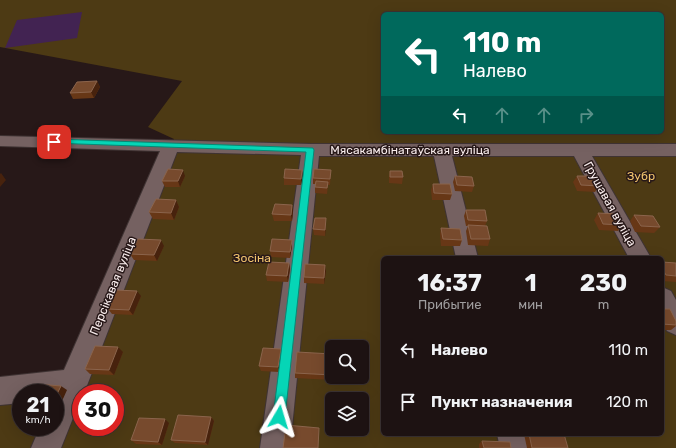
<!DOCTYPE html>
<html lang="ru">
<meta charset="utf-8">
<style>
body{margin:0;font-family:Rubik,sans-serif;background:#2a2020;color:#f1f3f6;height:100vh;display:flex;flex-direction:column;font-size:15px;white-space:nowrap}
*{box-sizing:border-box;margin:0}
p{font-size:13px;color:#a09e9f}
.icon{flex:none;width:22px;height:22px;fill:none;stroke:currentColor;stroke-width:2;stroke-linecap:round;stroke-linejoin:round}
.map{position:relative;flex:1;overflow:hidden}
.details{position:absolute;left:381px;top:256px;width:283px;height:180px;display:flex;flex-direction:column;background:#1d1212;border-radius:6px;box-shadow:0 4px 16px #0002,0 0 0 1px #3b3232}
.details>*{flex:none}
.banner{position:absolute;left:381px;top:12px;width:283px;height:122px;border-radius:6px;box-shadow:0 4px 16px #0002,0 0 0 1px #3b3232;background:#00695c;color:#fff;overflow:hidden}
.controls{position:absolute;left:325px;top:340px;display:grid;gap:8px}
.controls a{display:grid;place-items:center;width:44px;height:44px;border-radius:6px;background:#1d1212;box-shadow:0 4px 16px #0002,0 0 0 1px #3b3232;font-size:20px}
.speed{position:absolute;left:12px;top:384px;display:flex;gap:8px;font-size:20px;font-weight:700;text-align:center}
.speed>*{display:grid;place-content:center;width:52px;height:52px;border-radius:50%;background:#1d1212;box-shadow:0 4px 16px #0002,0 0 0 1px #3b3232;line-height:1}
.speed small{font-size:10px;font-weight:400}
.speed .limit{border:6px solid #d22;background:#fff;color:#111}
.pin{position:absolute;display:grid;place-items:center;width:34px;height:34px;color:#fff;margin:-17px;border-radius:8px;box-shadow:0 2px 6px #0006}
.me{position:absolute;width:44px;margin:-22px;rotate:7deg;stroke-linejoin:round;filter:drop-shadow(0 0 3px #0008)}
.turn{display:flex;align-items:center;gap:14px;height:84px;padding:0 16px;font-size:18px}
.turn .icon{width:52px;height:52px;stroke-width:2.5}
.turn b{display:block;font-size:28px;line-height:34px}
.lanes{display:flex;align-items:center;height:38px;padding:0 16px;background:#0003;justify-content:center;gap:20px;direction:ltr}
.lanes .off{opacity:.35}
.eta{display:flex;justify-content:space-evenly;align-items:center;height:68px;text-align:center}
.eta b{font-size:24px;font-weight:700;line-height:28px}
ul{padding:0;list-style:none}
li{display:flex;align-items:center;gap:12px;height:52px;padding:0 16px}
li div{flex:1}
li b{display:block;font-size:15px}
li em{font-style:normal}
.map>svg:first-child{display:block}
.green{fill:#4d3a14;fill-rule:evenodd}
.water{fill:#422352}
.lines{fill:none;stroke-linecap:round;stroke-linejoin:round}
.minor-casing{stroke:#3f3333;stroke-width:2}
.minor{fill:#756161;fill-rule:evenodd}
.wall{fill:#673716}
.shaded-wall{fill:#47220d}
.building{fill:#774a2d;stroke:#8b644c}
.route{fill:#06d5b6;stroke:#048a76}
.labels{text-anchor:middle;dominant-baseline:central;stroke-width:3;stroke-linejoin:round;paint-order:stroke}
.street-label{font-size:12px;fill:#faeeee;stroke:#271818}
.park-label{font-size:12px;fill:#f1c36d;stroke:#271818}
</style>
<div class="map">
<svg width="676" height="448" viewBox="0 0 676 448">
<rect width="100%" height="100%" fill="#271818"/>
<path class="green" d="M0 0H676V448H0V376H73L174 139 148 127 182 81 0 47ZM383 14H662V132H383ZM383 258H662V434H383ZM332 347H362V377H332ZM21 393H55V427H21ZM81 393H115V427H81ZM332 399H362V429H332Z"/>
<path class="water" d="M82 12 77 38 5 48 17 20Z"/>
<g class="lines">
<g class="minor-casing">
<path id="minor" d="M0 136 311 144H676V156H592L651 258H629L574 156H452L478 258H456L434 156H319L290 448H260L301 155 177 152 88 383 84 393H81V398L61 448H31L40 427H55V393H21V403L0 405V377L64 370 160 151 0 146Z
M662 287 671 291 676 300V335L667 331 662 322Z
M497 434H527L530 448H500Z"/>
</g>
<use href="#minor" class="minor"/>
</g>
<path class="wall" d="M97 81 100 87 94 98 73 99 70 93Z
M331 170 330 185H328L327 194 315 193V184H313V178Z
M390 171 403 177 402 184 389 183V177Z
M185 176 180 187H165L162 181Z
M303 176 301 185H284V178Z
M455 176 474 186 472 192 455 191 453 182Z
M577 176 599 186 595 192 577 191 573 182Z
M433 184 452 194 450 200H432L431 190Z
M176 200 179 207 174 220 153 219 149 212Z
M292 205 293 211 292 221H274L272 214Z
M466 210 487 221 485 226 490 239 488 246 468 245 466 231 468 226H466L464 216Z
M598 213 622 225 618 231 599 230 594 220Z
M634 215 660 227 654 233 635 232 630 221Z
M326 225 325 236 314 235 313 229Z
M441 228 462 240 460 246H441L440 234Z
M164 246 157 261 134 260 130 254Z
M292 246 290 258 271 257 270 251Z
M662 262 676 263V282L662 281Z
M289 263 290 269 288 282 267 281 266 275Z
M326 271 324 284 304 283V277Z
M141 296 133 315 112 314 108 309Z
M662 309 676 321V326L671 330H662Z
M281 349 282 354 279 372 261 371 259 366Z
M123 352 114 375 90 374 85 369Z
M332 354V380L295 378V373Z
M211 417 214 421 208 445 175 443 171 440Z
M169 423 162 445 136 444 131 440Z
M524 434H564L568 448H527Z
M482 441 511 448H479V444Z"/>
<path class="shaded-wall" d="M97 81 100 87 94 98 91 92Z
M183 170 185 176 180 187 178 181Z
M302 170 303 176 301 185V179Z
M1 173 6 180 0 187V174Z
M176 200 179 207 174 220 171 213Z
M292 205 293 211 292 221 291 215Z
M326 218V225L325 236V230Z
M161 240 164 246 157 261 154 255Z
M292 240V246L290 258V252Z
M289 263 290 269 288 282 287 276Z
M325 265 326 271 324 284V278Z
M137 291 141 296 133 315 129 310Z
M118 347 123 352 114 375 109 370Z
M281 349 282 354 279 372 278 367Z
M61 386 67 390 58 410 55 408V398Z
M211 417 214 421 208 445 205 442Z
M165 419 169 423 162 445 158 442Z"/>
<path class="building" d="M97 81 91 92 70 93 77 82Z
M168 169 183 170 178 181H162Z
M285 169 302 170 301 179 284 178Z
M314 169 331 170 330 179 313 178Z
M390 171H402L403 177H390Z
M455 176 472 177 474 186 457 185Z
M577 176H594L599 186 581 185Z
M316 181 328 182 327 188 315 187Z
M433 184H450L452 194 434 193Z
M156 199 176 200 171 213 149 212Z
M275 204 292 205 291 215 272 214Z
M466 210H485L487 221 468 220Z
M598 213 617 214 622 225 603 224Z
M634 215 653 216 660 227 641 226Z
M315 218H326L325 230 313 229Z
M468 225 487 226 490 239H471Z
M441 228 460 229 462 240 443 239Z
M138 239 161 240 154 255 130 254Z
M272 239 292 240 290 252 270 251Z
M269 262 289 263 287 276 266 275Z
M662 262 676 263V276L666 275 662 268Z
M305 264 325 265 324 278 304 277Z
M116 290 137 291 129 310 108 309Z
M662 309H670L676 321V325L662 324Z
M95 346 118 347 109 370 85 369Z
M263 348 281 349 278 367 259 366Z
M297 352 332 354V375L295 373Z
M38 384 61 386 55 398V393H34Z
M178 415 211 417 205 442 171 440Z
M139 418 165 419 158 442 131 440Z
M286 425 319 428 318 448H283Z
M529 434H564L568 448H532Z
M482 441 510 442 511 448H484Z"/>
<path class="route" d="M54 139 313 148 314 150 285 417 283 421 279 423 274 421 273 417 306 152 51 143V140Z"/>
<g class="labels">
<g class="street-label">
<text x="410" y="150">Мясакамбінатаўская вуліца</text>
<text transform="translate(610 204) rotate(61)">Грушавая вуліца</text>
<text transform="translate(113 286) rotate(-68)">Персікавая вуліца</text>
</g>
<g class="park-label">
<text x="641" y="176">Зубр</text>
<text x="252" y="258">Зосіна</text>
</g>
</g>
</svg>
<div class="controls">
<a><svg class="icon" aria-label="search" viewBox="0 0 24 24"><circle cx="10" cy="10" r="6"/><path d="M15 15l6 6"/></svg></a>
<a><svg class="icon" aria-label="layers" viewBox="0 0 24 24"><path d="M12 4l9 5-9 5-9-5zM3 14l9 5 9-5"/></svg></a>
</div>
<div class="speed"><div>21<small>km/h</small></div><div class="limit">30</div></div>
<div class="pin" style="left:54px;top:142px;background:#d93025"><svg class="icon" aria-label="arrive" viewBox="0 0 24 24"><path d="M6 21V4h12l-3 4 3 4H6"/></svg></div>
<svg class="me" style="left:279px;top:417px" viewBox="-20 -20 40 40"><path d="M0-17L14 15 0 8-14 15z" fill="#06d5b6" stroke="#fff" stroke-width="4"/></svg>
<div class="banner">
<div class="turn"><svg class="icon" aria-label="left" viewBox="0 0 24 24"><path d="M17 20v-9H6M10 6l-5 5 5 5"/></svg><div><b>110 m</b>Налево</div></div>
<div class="lanes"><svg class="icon" aria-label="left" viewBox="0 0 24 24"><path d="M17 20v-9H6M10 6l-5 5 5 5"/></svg><svg class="icon off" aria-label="ahead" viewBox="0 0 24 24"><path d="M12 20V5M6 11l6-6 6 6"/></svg><svg class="icon off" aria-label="ahead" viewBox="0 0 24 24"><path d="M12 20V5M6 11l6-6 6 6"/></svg><svg class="icon off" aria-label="right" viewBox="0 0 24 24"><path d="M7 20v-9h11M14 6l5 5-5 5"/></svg></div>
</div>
<section class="details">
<div class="eta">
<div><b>16:37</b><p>Прибытие</p></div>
<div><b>1</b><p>мин</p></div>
<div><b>230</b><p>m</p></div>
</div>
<ul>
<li><svg class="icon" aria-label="left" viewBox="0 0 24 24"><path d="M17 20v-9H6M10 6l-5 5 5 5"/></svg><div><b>Налево</b></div><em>110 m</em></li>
<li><svg class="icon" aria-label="arrive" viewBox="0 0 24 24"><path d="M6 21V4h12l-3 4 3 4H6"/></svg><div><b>Пункт назначения</b></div><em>120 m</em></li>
</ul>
</section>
</div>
